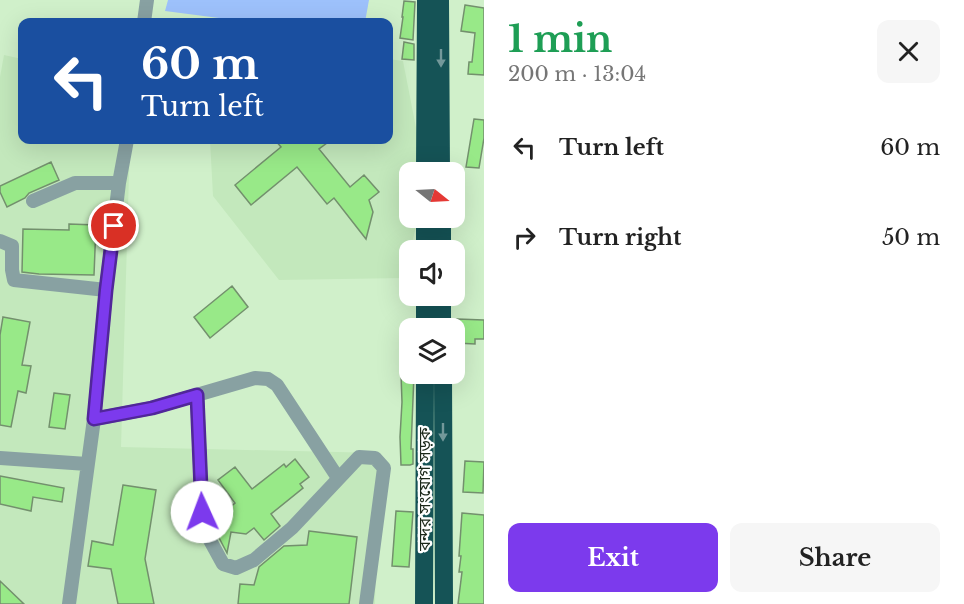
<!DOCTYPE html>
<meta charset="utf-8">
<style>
body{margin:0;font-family:"Libre Baskerville","Noto Sans Bengali",serif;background:#f6f6f6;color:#222;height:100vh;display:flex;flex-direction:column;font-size:22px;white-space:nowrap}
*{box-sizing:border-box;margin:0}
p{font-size:20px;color:#767676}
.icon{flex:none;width:33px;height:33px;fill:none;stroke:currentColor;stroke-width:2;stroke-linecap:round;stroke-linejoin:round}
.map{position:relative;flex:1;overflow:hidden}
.panel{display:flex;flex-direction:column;background:#fff;width:480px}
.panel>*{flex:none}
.hud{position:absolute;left:18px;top:18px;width:375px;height:126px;border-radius:12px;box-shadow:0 6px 24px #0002;background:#1a4fa0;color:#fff;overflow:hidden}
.needle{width:39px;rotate:108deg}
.tools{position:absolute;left:399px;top:162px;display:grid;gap:12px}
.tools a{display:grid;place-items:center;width:66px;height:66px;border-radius:12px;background:#fff;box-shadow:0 6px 24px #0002;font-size:30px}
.pin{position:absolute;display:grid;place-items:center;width:51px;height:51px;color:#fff;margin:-26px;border:3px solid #fff;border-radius:50%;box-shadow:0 2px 6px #0007}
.me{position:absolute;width:66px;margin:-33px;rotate:358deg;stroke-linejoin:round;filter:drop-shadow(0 0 4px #0008)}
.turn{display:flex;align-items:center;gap:21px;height:126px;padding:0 24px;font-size:27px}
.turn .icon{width:78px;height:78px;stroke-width:2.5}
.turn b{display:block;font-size:42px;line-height:51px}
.round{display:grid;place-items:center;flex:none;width:63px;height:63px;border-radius:12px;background:#f6f6f6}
.overview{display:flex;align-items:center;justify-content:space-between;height:102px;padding:0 24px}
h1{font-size:36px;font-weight:800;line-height:45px;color:#1e9e55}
.action{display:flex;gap:12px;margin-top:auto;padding:12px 24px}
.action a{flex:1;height:69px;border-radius:12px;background:#7c3aed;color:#fff;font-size:24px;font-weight:800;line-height:69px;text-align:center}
.action a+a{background:#f6f6f6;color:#222}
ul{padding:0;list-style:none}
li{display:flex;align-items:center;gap:18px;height:90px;padding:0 24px}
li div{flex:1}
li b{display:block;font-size:22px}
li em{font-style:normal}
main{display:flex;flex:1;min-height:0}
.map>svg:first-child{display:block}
.built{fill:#c3e8bc}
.water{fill:#9dc1fb}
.building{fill:#98e988;stroke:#73906d;stroke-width:1.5}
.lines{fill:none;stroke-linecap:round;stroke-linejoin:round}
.minor{stroke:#88a1a2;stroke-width:14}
.highway{stroke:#155356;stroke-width:18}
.oneway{fill:#73989a}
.route-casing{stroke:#51269a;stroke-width:15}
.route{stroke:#7c3aed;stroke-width:10}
.labels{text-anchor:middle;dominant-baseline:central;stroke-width:4.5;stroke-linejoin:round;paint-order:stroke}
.street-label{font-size:16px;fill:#1b2719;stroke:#fff}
</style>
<main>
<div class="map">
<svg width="484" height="604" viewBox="0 0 484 604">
<rect width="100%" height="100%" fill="#d0f0ca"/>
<path class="built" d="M4 55 22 59V140H130L121 447 379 453 375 604H0V77Z
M389 59 403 61 418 138 417 172H410V218H416V226L404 278 279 280 213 196 210 140H388Z"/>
<path class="water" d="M168 0H369L365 22H250L165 11Z"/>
<path class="building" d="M404 1 415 2 413 40 400 38 403 17H402Z
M465 5 484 8V75L468 74 469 62H472L475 33 461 31Z
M404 42 414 44V60L402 59Z
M474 119 484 120V138L479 168 466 167Z
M275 140H331L319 149 350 187 364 175 379 192 369 200 373 212 366 239 334 198 327 204 297 167 251 205 235 185 281 147Z
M51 162 59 180 29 193 25 198 7 207 0 192V186Z
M69 224 96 225 94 275 39 274 22 272 23 229 69 230Z
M232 286 248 307 210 338 194 317Z
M3 317 30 322 22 365 31 366 26 393 18 391 11 427 0 425V335Z
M457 319 484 320V339H475V344L456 343Z
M401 374H414L411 449H413V464L410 465H401L400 437 402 402Z
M54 393 70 395 65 429 49 427Z
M295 459 309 477 300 484 303 488 271 514 280 526 264 540 254 528 246 534 231 532 227 553 215 530 213 521 235 503 218 480 235 467 252 489 284 464 286 467Z
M465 461 484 462 483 493 463 492Z
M0 476 64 488 62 502 33 497 31 511 0 504Z
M123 485 156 490 145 559 154 604H118L111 569 88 566 92 541 113 545Z
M396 511 413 512 409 567 392 566Z
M462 513 484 515V604H458L462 572H459L461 556H459Z
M309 531 357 537 349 604H238L240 584 254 585 259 567 284 546 307 545Z
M0 581 24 604H0Z"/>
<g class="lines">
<path class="minor" d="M144 22 147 0
M33 201 75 183H119
M0 241 12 246V270L14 280 106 290
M197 395 202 512 206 533 223 564 236 568 254 560 292 528 359 457 375 458 384 468 366 604
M94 419 152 408 255 378 268 379 277 385 338 478
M0 458 87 464
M69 604 94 419 106 290 119 183 127 140"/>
<path class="highway" d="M440 0 441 172
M425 172 426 0
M442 218V250
M425 250V218
M442 296V328
M425 328V296
M443 374 444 604
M424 604 425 374"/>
</g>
<defs><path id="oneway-solid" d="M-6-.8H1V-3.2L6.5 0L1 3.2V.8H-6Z" transform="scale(1.5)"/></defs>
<g class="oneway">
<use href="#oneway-solid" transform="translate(441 58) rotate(90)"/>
<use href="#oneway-solid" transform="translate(443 432) rotate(90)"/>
</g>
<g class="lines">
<g class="route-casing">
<path id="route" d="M114 226 106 290 94 419 152 408 197 395 202 512"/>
</g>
<use href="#route" class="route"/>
</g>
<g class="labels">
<g class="street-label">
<text transform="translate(424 489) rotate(-90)">বন্দর সংযোগ সড়ক</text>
</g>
</g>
</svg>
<div class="tools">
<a><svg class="needle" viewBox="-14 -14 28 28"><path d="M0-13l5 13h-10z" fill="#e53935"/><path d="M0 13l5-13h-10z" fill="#767676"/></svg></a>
<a><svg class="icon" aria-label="sound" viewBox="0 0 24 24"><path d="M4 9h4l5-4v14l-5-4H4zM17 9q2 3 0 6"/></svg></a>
<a><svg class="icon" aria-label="layers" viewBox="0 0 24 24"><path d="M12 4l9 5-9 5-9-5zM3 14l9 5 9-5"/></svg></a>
</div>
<div class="pin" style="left:114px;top:226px;background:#d93025"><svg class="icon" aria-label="arrive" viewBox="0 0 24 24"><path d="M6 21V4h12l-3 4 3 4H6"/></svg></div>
<svg class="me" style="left:202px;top:512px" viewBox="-20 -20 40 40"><circle r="19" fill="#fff"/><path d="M0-13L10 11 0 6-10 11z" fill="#7c3aed"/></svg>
<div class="hud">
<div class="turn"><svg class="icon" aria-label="left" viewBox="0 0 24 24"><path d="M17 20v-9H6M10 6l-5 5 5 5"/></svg><div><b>60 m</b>Turn left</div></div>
</div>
</div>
<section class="panel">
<div class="overview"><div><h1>1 min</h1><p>200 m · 13:04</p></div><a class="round"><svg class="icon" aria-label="close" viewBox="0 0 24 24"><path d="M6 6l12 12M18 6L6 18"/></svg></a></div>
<ul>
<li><svg class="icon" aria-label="left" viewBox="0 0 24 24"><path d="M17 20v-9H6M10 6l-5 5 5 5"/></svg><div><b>Turn left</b></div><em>60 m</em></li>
<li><svg class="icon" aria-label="right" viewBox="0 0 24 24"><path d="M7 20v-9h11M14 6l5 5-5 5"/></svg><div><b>Turn right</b></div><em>50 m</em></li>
</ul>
<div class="action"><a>Exit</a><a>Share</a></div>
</section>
</main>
